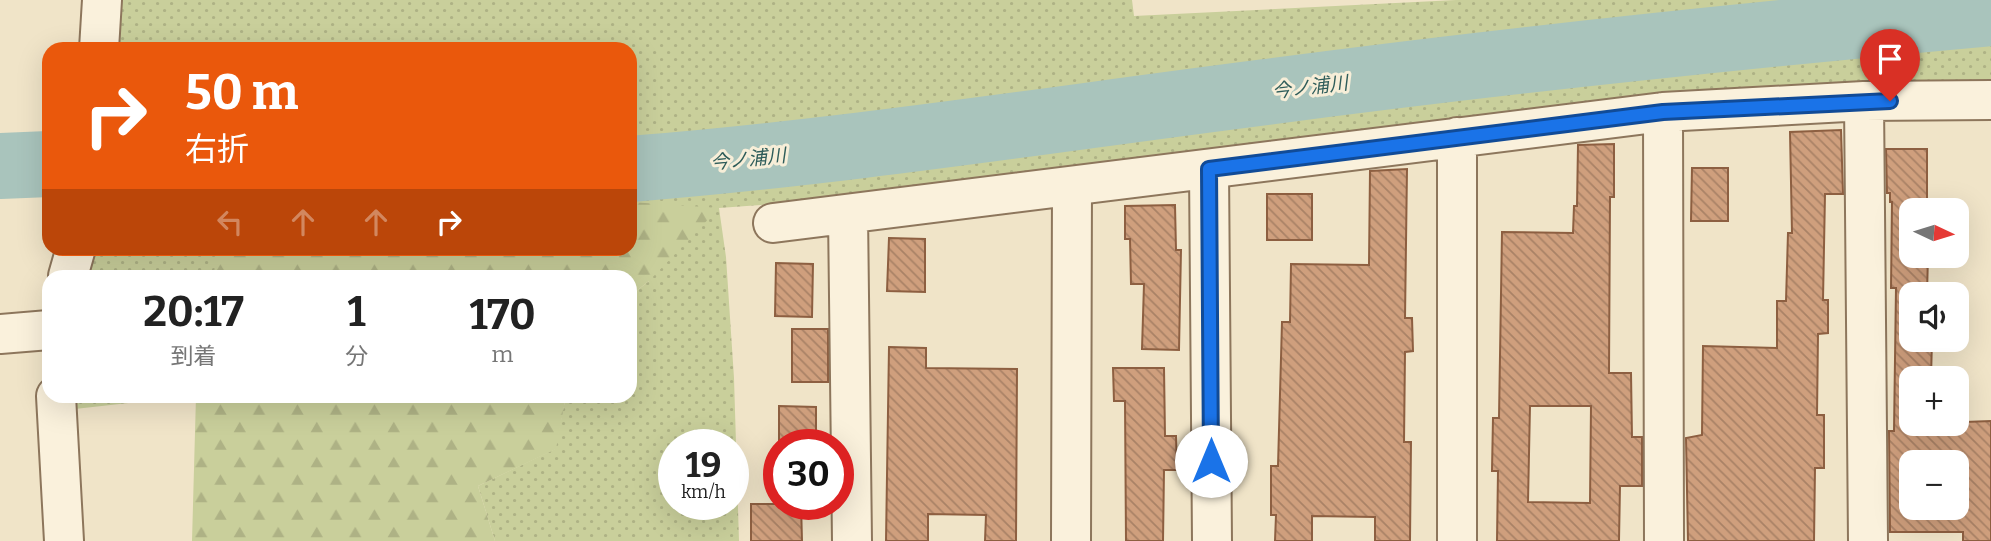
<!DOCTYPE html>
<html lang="ja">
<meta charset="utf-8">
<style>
body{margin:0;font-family:Bitter,"Noto Sans JP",serif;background:#f6f6f6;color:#222;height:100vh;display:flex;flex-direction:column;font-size:26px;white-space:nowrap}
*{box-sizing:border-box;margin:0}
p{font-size:23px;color:#767676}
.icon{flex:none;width:38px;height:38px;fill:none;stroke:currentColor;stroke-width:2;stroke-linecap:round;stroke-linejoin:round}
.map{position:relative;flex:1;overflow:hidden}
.side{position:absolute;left:42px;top:270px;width:595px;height:133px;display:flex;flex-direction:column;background:#fff;border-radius:21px;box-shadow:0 7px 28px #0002}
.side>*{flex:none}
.banner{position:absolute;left:42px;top:42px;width:595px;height:214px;border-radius:21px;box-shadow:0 7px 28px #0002;background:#ea580c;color:#fff;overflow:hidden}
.needle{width:46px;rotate:94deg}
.controls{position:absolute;left:1899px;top:198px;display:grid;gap:14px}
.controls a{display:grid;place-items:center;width:70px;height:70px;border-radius:14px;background:#fff;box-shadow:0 7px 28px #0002;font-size:35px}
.speed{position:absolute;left:658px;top:429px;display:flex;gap:14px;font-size:35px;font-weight:700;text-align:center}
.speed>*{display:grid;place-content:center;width:91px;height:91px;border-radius:50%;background:#fff;box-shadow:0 7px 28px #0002;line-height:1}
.speed small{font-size:18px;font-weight:400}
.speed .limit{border:10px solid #d22;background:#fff;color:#111}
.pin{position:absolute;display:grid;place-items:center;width:60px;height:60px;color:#fff;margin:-72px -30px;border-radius:50% 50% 50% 0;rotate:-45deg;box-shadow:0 0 7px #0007}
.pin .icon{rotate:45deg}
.me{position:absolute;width:77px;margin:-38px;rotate:0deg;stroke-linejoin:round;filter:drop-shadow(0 0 5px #0008)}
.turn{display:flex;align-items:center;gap:24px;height:147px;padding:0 28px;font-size:32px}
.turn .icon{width:91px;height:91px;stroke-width:2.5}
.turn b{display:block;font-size:49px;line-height:60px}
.lanes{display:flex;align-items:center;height:66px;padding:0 28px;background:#0003;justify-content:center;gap:35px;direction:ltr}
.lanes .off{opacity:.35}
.eta{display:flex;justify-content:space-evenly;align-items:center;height:119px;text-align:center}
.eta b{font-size:42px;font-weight:700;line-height:49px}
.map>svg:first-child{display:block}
.grass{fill:url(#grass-dots);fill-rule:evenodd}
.forest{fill:url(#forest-firs)}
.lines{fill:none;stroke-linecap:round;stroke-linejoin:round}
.river{stroke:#a9c4bc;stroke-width:66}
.building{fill:url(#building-back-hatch);stroke:#8d5f41;stroke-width:2;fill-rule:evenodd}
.minor-casing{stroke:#8d765c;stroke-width:42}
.minor{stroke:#faf1dc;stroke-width:38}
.route-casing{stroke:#114b97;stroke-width:18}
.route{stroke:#1a73e8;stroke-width:12}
.labels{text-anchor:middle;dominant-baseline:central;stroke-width:6;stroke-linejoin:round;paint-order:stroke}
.water-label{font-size:19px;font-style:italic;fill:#2f5d5a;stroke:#f7eed8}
</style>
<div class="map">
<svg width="1991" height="541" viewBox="0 0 1991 541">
<defs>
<pattern id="grass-dots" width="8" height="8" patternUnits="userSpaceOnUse" patternTransform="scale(1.75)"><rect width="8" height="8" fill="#c9cf9b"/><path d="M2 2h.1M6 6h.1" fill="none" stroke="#aeb285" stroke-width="1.8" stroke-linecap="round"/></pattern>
<pattern id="forest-firs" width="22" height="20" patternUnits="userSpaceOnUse" patternTransform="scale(1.75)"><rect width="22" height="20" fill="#c9cf9b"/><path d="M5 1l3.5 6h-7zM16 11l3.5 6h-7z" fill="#aeb285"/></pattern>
<pattern id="building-back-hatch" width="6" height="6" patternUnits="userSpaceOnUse" patternTransform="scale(1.75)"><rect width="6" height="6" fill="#cf9f7d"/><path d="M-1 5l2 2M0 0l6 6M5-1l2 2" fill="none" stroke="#a98266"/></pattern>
</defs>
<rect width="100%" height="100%" fill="#f0e4c8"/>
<path class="grass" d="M100 0H1132L1134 16 1456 0H1991V84L1146 176 719 208 726 257 734 378 739 541H495L478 486 555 449 566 396H630V296L649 281 630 208V49H98ZM674 444H733V504H674Z
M82 249H220L216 276H71Z
M56 396H191L57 411Z"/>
<path class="forest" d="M630 202 719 208 649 281 630 296V276H213L219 249 630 248Z
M196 396H566L556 449 478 486 495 541H192Z"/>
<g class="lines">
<path class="river" d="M0 166 49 164
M630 169C843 152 1054 119 1266 92 1507 60 1749 35 1991 13"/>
</g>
<path class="building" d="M1841 130 1843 194H1825L1823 300H1828V333L1818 334 1817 415H1824V468H1815L1814 541H1688L1686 438 1702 435 1703 346 1777 348V301H1786L1788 233H1792L1790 132Z
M1614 144V197H1610L1609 373H1631L1632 437H1642V486H1620L1619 541H1497L1498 471H1492L1493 418H1499L1502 232 1573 233 1574 206H1577L1578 145ZM1530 406H1591L1590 503 1528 502Z
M1886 149H1927V210H1911V256H1928L1927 294H1911V340H1932L1931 378H1911V424L1991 421V541H1963V532H1890L1889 431H1894L1896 288H1891L1892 202H1890V193H1887ZM1911 462H1956V508H1911Z
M1692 168H1728V221H1691Z
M1407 169 1405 318H1412L1413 351 1405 352 1404 442H1411L1410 541H1375V517L1312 516V541H1275L1276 515H1271V466H1278L1282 322H1290L1291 264 1369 265 1370 171Z
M1267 194H1312V240H1267Z
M1175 205 1176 250H1181L1179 350 1142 349 1144 284H1131L1130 239H1125V206Z
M889 238 925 239V292L887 291Z
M776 263 813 264 812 317 775 316Z
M792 329H828V382H792Z
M889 347 926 348V368L1017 369 1016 541H985L986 515 928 514V541H886Z
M1113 368H1164L1165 436H1176L1177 470H1164L1163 541H1126L1125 401H1114Z
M779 406 816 407V444H779Z
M751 504H801L802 541H751Z"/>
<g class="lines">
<g class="minor-casing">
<path id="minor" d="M99 49 102 0
M1864 101 1868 541
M1663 112 1664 541
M1209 169 1212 541
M848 214 852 541
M773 223 1663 112 1864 101 1991 100
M68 276 76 248
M0 334 49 330
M56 396 64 541
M1071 541 1072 186
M1457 541V137"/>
</g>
<use href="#minor" class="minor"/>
</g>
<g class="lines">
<g class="route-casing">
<path id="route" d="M1211 461 1209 169 1663 112 1890 101"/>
</g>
<use href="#route" class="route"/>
</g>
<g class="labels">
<g class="water-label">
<text transform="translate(1310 87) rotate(-7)">今ノ浦川</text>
<text transform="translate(748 159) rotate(-6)">今ノ浦川</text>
</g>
</g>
</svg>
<div class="controls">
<a><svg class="needle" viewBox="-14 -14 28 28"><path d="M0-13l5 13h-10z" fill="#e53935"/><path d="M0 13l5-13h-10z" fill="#767676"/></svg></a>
<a><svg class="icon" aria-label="sound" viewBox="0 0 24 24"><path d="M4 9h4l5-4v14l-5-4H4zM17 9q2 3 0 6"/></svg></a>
<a>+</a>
<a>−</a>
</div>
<div class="speed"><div>19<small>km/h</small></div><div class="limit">30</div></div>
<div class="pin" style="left:1890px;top:101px;background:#d93025"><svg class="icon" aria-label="arrive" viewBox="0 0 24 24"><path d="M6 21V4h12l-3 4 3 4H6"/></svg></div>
<svg class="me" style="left:1211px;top:461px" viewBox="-20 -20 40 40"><circle r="19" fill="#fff"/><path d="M0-13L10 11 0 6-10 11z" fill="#1a73e8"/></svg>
<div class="banner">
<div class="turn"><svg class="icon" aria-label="right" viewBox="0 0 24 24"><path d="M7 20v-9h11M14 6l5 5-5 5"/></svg><div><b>50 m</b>右折</div></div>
<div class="lanes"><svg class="icon off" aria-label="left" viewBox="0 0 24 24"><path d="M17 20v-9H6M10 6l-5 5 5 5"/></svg><svg class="icon off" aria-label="ahead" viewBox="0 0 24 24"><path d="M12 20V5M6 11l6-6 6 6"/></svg><svg class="icon off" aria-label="ahead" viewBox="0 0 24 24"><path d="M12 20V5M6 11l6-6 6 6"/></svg><svg class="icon" aria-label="right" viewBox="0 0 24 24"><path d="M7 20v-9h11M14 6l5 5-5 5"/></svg></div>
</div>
<section class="side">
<div class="eta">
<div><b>20:17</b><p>到着</p></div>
<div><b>1</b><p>分</p></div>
<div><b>170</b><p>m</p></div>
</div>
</section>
</div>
